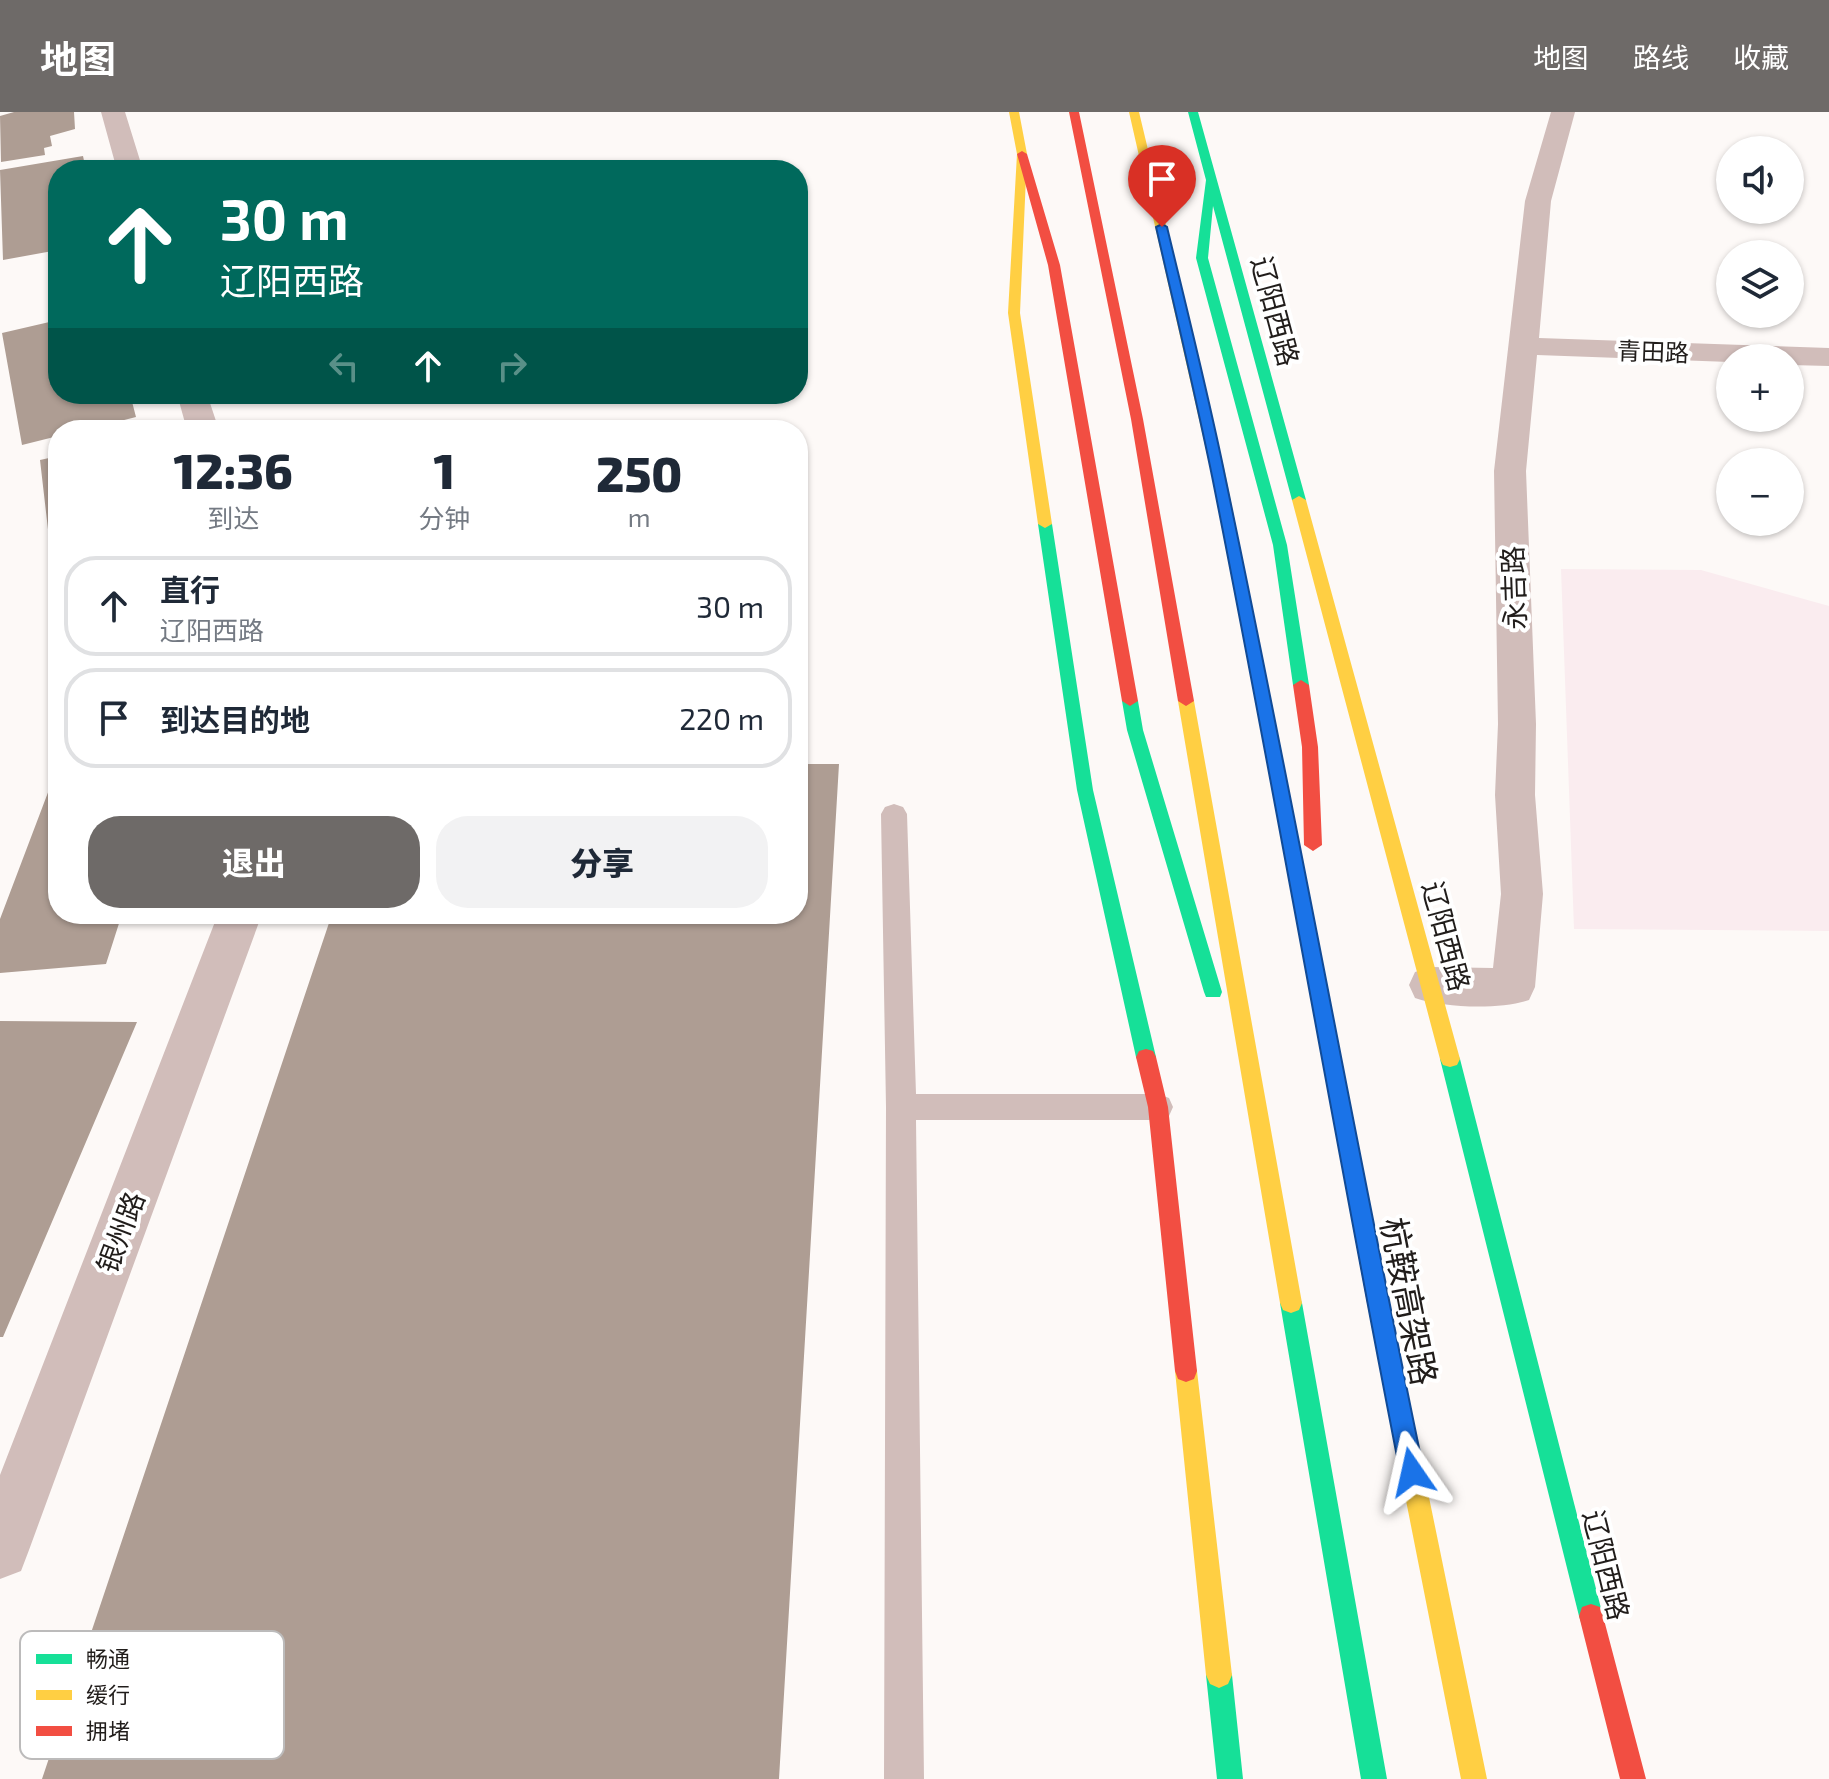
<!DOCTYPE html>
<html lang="zh">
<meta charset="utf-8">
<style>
body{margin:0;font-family:"Exo 2","Noto Sans SC",sans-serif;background:#f2f2f3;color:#1f2937;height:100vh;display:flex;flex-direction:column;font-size:30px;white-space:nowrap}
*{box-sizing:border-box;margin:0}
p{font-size:26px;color:#747a83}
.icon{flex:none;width:44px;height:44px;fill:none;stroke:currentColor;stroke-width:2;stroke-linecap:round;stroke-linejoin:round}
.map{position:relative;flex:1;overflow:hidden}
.panel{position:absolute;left:48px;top:308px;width:760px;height:504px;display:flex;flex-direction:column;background:#fff;border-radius:32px;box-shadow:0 2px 6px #0004}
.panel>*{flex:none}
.hud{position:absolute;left:48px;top:48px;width:760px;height:244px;border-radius:32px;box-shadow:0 2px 6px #0004;background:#00695c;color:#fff;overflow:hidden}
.buttons{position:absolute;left:1716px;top:24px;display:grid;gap:16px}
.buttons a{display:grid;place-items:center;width:88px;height:88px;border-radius:50%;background:#fff;box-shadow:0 2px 6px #0004;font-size:40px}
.pin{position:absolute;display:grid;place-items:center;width:68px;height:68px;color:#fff;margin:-82px -34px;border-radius:50% 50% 50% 0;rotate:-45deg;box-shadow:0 0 8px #0007}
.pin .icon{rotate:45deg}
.me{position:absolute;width:88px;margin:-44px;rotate:349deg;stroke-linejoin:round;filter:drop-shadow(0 0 6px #0008)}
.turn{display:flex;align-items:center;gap:28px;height:168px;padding:0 40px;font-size:36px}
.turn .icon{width:104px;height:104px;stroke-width:2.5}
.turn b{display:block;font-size:56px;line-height:68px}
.lanes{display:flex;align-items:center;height:76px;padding:0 40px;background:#0003;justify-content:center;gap:40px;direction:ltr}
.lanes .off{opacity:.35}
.eta{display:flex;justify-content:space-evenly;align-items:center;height:136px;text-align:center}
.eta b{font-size:48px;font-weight:800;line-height:56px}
.action{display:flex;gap:16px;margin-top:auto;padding:16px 40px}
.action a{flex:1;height:92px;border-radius:32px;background:#6e6a68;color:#fff;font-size:32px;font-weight:800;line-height:92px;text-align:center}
.action a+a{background:#f2f2f3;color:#1f2937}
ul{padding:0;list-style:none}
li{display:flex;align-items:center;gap:24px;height:100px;margin:0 16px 12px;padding:0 24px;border:4px solid #e0e1e3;border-radius:32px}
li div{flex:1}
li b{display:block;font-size:30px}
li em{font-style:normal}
header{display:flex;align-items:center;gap:48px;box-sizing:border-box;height:112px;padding:0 40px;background:#6e6a68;color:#fff}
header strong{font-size:38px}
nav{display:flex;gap:44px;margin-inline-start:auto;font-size:28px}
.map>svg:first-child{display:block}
.industrial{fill:#faecef}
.building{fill:#ae9d93}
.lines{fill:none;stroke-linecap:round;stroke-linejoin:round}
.lane{fill:#d1bdba;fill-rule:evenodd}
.street{fill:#d1bdba;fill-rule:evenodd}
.fast{fill:#16e098;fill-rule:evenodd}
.slow{fill:#ffcf43;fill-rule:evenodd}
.jam{fill:#f24e42;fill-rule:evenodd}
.route{fill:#1a73e8;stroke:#114b97;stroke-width:2}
.labels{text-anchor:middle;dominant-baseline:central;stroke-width:8;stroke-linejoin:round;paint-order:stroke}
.far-street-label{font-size:24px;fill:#211d1b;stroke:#fff}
.street-label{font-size:28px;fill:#211d1b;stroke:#fff}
.near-street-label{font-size:34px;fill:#211d1b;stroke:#fff}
.key{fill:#fff;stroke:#bcbbbb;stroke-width:2}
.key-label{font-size:22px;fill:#211d1b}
</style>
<header>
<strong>地图</strong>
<nav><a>地图</a><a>路线</a><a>收藏</a></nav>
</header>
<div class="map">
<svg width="1829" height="1667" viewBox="0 0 1829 1667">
<rect width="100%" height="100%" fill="#fdf9f7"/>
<path class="industrial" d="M1561 457 1701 458 1829 494V819L1574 817Z"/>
<path class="building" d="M14 0H74L75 17 50 24 52 34 44 36 45 43 1 50 0 4Z
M83 44 86 58H58V138L3 148 0 58Z
M58 208V282H130L136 305 85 318H58V324L22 333 2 221Z
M58 344V430L49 426 40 348Z
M798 652H839L779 1667H42L332 802H798Z
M58 654V802H122L106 852 0 861V807Z
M0 909 137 910 3 1225H0Z"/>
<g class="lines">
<path class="lane" d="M894 692 903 695 907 702 916 982H1158L1169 986 1173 995 1169 1004 1158 1008H916L924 1667H884L886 995 881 702 885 695Z"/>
<path class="street" d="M101 0H125L143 58H117Z
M1551 0H1575L1551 89 1539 226 1829 236V254L1790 253V246H1730V250L1537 243 1526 359 1536 612 1535 683 1543 782 1535 875 1529 888C1500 898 1444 896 1415 886L1409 873 1415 860 1431 855 1493 856 1501 782 1495 683 1498 612 1494 359 1525 89Z
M177 282H207L219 318H187Z
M218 802H262L29 1438 21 1459 0 1467V1363Z"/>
<path class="fast" d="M1188 0H1198L1306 388 1299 392 1292 388 1213 94 1208 146 1287 433 1309 573 1301 578 1293 573 1273 433 1196 146 1206 68Z
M1045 408 1052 412 1093 678 1156 945 1153 951 1146 953 1139 951 1136 945 1077 678 1038 412Z
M1130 584 1138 589 1143 618 1222 880 1220 885H1206L1204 880 1127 618 1122 589Z
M1450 939 1457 941 1460 947 1603 1504 1600 1513 1591 1516 1582 1513 1579 1504 1440 947 1443 941Z
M1291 1181 1299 1184 1302 1191 1387 1667H1361L1280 1191 1283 1184Z
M1219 1550 1228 1554 1232 1563 1243 1667H1217L1206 1563 1210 1554Z"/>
<path class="slow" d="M1009 0H1019L1027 42 1020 201 1052 412 1045 416 1038 412 1008 201 1017 42Z
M1129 0H1139L1225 360 1280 633 1272 639 1264 633 1211 360Z
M1299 384 1306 388 1460 947 1457 953 1450 955 1443 953 1440 947 1292 388Z
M1186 584 1194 589 1302 1191 1299 1198 1291 1201 1283 1198 1280 1191 1178 589Z
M1378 1181 1386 1184 1389 1191 1487 1667H1461L1367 1191 1370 1184Z
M1186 1248 1194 1251 1197 1259 1232 1563 1228 1572 1219 1576 1210 1572 1206 1563 1175 1259 1178 1251Z"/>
<path class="jam" d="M1069 0H1079L1143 307 1194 589 1186 594 1178 589 1131 307Z
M1022 39 1027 42 1060 153 1138 589 1130 594 1122 589 1048 153 1017 42Z
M1301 568 1309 573 1318 635 1322 733 1313 739 1304 733 1302 635 1293 573Z
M1272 627 1280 633 1389 1191 1386 1198 1378 1201 1370 1198 1367 1191 1264 633Z
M1146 937 1153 939 1156 945 1168 995 1197 1259 1194 1267 1186 1270 1178 1267 1175 1259 1148 995 1136 945 1139 939Z
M1591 1492 1600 1495 1603 1504 1646 1667H1620L1579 1504 1582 1495Z"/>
</g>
<path class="route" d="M1162 112 1167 115C1187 198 1208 281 1225 364 1295 695 1355 1029 1424 1360L1420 1368 1412 1372 1404 1368 1400 1360C1335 1029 1278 695 1212 364 1195 281 1175 198 1156 115Z"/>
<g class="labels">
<g class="far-street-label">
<text transform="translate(1653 239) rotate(2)">青田路</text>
</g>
<g class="street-label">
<text transform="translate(1276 199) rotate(75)">辽阳西路</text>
<text transform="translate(1513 476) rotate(-92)">永吉路</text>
<text transform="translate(1447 824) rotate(75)">辽阳西路</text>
<text transform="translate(120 1120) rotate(-69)">银州路</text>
<text transform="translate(1607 1453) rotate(76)">辽阳西路</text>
</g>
<g class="near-street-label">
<text transform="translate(1410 1189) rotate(79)">杭鞍高架路</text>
</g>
</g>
<rect x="20" y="1519" width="264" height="128" rx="12" class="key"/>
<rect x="36" y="1542" width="36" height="10" fill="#16e098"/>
<rect x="36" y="1578" width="36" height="10" fill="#ffcf43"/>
<rect x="36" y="1614" width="36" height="10" fill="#f24e42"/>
<g class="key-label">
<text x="86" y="1555">畅通</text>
<text x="86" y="1591">缓行</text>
<text x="86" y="1627">拥堵</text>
</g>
</svg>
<div class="buttons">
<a><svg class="icon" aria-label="sound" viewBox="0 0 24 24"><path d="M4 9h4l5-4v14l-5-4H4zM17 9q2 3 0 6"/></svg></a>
<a><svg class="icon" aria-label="layers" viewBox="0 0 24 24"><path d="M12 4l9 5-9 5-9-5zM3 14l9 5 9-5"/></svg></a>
<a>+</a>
<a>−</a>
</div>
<div class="pin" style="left:1162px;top:115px;background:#d93025"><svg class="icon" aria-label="arrive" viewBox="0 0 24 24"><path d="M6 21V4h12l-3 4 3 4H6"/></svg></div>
<svg class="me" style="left:1412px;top:1360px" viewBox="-20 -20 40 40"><path d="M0-17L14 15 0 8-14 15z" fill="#1a73e8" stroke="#fff" stroke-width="4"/></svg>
<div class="hud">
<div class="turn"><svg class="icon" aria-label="ahead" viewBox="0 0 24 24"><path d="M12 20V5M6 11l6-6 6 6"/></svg><div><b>30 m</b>辽阳西路</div></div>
<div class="lanes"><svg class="icon off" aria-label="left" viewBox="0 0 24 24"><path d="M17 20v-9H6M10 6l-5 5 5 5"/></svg><svg class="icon" aria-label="ahead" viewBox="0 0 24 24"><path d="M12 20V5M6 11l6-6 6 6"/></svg><svg class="icon off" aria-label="right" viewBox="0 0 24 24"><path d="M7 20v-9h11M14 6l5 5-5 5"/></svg></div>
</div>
<section class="panel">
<div class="eta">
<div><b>12:36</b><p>到达</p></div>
<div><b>1</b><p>分钟</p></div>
<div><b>250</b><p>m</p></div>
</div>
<ul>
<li><svg class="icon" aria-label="ahead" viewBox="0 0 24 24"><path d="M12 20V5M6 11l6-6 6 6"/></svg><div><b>直行</b><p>辽阳西路</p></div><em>30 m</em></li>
<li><svg class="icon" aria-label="arrive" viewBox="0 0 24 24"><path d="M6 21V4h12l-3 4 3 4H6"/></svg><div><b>到达目的地</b></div><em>220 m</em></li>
</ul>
<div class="action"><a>退出</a><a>分享</a></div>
</section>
</div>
